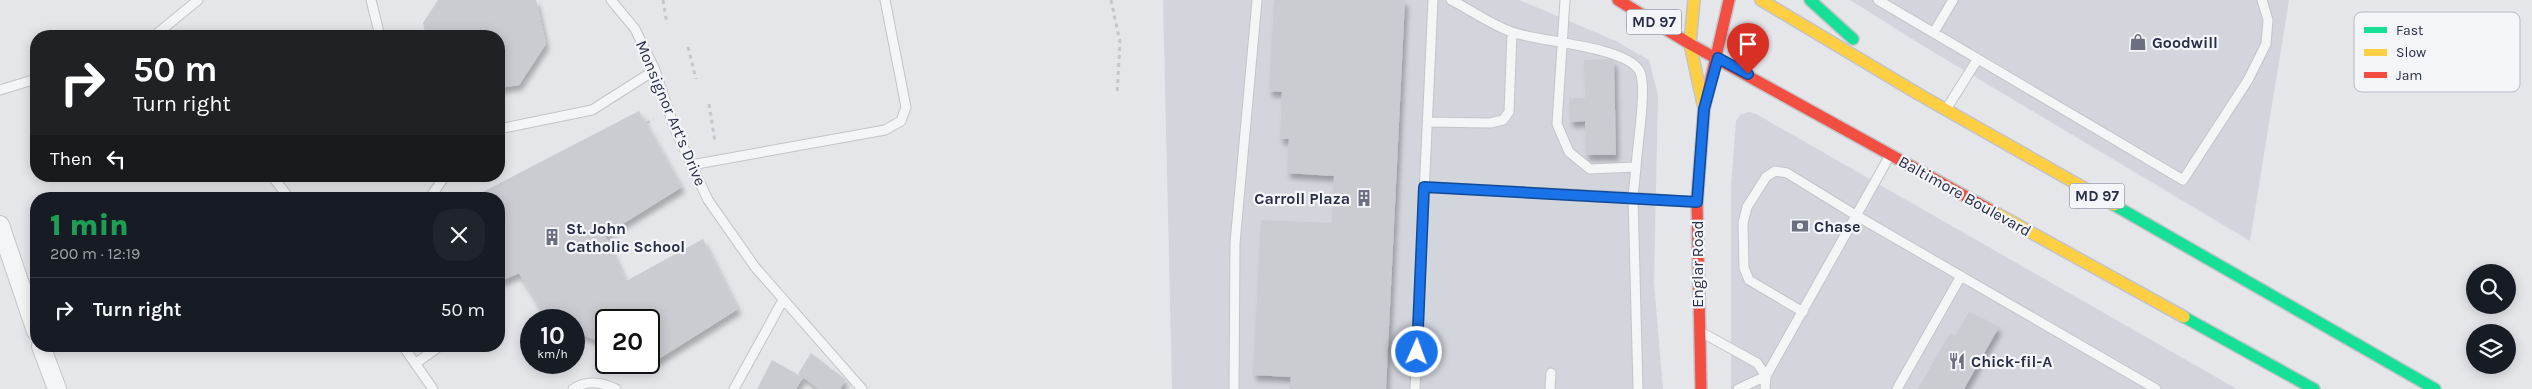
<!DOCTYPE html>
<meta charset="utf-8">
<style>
body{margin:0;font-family:Karla,sans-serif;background:#20242c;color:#f1f3f6;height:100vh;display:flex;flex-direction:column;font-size:19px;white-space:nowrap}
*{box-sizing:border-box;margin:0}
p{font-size:16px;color:#9ea1a6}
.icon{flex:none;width:28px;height:28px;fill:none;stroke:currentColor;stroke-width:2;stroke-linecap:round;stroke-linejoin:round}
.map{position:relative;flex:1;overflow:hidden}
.sheet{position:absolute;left:30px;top:192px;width:475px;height:160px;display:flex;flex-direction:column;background:#171b24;border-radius:20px;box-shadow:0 2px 12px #0003}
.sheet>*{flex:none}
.banner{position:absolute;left:30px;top:30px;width:475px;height:152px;border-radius:20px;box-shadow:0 2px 12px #0003;background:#202124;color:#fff;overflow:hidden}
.fabs{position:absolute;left:2466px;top:264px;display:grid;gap:10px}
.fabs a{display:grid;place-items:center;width:50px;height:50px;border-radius:50%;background:#171b24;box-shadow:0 2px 12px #0003;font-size:25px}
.speed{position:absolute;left:520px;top:309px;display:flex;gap:10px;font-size:25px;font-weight:700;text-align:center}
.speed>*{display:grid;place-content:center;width:65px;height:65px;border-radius:50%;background:#171b24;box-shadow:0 2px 12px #0003;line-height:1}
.speed small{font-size:12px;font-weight:400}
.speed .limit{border:2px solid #111;border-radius:8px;background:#fff;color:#111}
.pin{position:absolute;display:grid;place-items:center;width:42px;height:42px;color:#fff;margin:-51px -21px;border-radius:50% 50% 50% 0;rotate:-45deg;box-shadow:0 0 5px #0007}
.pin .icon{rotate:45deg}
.me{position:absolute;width:55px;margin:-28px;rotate:2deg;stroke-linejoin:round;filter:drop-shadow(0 0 4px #0008)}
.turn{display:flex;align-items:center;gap:18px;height:105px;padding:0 20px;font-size:22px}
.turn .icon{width:65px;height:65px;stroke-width:2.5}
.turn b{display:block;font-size:35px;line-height:42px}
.then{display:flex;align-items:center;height:48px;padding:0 20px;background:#0003;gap:10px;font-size:19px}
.round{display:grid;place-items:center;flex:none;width:52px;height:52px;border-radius:20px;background:#20242c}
.summary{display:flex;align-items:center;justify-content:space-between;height:85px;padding:0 20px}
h1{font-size:30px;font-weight:800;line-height:38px;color:#1e9e55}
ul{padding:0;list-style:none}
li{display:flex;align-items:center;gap:15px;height:65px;padding:0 20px;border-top:1px solid #363941}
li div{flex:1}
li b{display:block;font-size:19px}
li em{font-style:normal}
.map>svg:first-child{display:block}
.built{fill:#d3d5dd}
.building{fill:#cbccd1;filter:url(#shadow)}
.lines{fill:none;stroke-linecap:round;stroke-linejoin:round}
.lane-casing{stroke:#c3c4c8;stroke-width:11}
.street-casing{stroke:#c3c4c8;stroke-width:20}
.fast-casing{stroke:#c3c4c8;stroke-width:14}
.slow-casing{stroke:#c3c4c8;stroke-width:14}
.jam-casing{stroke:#c3c4c8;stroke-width:14}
.path{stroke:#c6c7cd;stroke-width:3;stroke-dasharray:4 4;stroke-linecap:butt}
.lane{stroke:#f4f5f7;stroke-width:9}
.street{stroke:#f4f5f7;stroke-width:18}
.fast{stroke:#16e098;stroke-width:11}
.slow{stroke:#ffcf43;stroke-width:11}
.jam{stroke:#f24e42;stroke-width:11}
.route-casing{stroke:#114b97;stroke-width:12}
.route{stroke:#1a73e8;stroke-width:9}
.labels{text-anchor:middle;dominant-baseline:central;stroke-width:4.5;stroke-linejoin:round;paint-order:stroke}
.shield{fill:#f3f5f9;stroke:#666a7c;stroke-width:1}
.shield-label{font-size:15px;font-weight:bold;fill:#292f46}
.poi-label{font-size:16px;font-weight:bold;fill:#292f46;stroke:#f3f5f9;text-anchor:start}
.street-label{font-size:16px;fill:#292f46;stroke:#f3f5f9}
.key{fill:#f3f5f9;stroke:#b6bac3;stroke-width:1}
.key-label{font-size:14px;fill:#292f46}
</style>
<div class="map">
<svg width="2532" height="389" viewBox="0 0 2532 389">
<defs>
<filter id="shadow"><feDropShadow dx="3" dy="5.5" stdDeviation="2.5" flood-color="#0004"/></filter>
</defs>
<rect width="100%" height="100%" fill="#e5e6ea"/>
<path class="built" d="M1163 0H1519L1616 41 1649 60 1658 95 1654 283 1663 389H1172Z
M1850 0H2289L2250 241 1925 47Z
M1749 112 1756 114 2237 389H1731V186L1736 121 1740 115Z"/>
<path class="building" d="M438 0H536L546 44 519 85 499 88V36H426L423 23Z
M1274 0H1405L1386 389H1290L1291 377 1253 375 1261 220 1332 223 1334 176 1287 173 1289 139H1280L1282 92 1269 91Z
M1608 59 1614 61 1616 155H1586L1585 121 1570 122 1569 98H1585L1584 60Z
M639 111 682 187 605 235 626 281 703 239 738 309 649 365V320H606V344L574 332V320H548L519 273 499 282V199H469Z
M1969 312 1999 327 1964 389H1918L1950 333 1955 336Z
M811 353 846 380 840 389H819L803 377 796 389H757L772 360 802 377 798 374Z"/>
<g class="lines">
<g class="lane-casing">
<path id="lane" d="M371 0 380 36
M611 0 635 29 655 70 674 127 708 200 755 267 862 389
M1451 0C1471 10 1491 25 1512 32 1538 42 1628 46 1640 72 1647 89 1637 147 1636 167
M1878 0 2183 180 2248 80 2266 44 2268 20 2262 0
M1934 32 1953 0
M154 36 198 0
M0 90 36 79
M1947 108 1977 60
M1428 122 1490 123 1503 120 1509 112 1512 32
M499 129 592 110 655 70
M691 165 885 130 901 121 906 107 885 0
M272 176 290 199
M1425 187 1633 197 1636 167 1590 169 1569 152 1557 124 1565 0
M429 199 445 176
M1803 312 1749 280 1744 268 1743 223 1747 207 1766 177 1775 171 1787 173 1857 216 2156 389
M1701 332 1757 363 1766 376
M403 346 433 389
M416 363 440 346
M573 389C586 380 602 382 616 389
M734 389 783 300
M1234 389 1235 243 1257 0
M1415 389 1433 0
M1550 389 1551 373
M1638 389 1633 197 1696 202
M1738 389 1766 376
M1765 389 1766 376 1889 157
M1897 389 1961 276"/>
</g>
<g class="street-casing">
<path id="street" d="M0 225 36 331
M41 346 57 389"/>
</g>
<g class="fast-casing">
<path id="fast" d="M1810 0 1853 39
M2114 205 2435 389
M2184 317 2314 389"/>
</g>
<g class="slow-casing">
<path id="slow" d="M1694 0 1690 44 1703 104
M1761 0 1920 95 2114 205
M1994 212 2184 317"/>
</g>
<g class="jam-casing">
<path id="jam" d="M1618 0 1690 44 1994 212
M1701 389 1697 202 1704 109 1729 0"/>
</g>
<path class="path" d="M663 0 667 24
M1111 0 1120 42 1117 95
M688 47 696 79
M1754 51 1756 43
M709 104 715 142
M646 123 654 120"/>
<use href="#lane" class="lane"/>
<use href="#street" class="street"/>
<use href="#fast" class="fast"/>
<use href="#slow" class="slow"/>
<use href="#jam" class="jam"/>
</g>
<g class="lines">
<g class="route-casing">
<path id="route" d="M1417 352 1424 187 1697 202 1704 109 1718 58 1748 74"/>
</g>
<use href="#route" class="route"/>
</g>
<defs>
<g id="shop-bare" transform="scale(1.35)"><path d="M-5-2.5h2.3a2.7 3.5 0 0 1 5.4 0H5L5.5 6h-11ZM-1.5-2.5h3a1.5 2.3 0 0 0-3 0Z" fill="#6b6f7f" stroke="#f3f5f9" stroke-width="2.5" paint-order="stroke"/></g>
<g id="building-bare" transform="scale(1.35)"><path d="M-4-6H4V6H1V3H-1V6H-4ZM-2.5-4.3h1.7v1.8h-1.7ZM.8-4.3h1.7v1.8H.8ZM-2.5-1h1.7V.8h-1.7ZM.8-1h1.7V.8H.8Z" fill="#6b6f7f" stroke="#f3f5f9" stroke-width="2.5" paint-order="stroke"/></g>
<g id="bank-bare" transform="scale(1.35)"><path d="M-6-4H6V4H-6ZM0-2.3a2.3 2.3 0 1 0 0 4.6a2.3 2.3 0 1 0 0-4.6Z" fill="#6b6f7f" stroke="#f3f5f9" stroke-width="2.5" paint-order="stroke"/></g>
<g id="restaurant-bare" transform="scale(1.35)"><path d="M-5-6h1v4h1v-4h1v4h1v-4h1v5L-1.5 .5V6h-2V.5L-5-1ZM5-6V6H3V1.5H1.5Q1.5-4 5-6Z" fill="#6b6f7f" stroke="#f3f5f9" stroke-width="2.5" paint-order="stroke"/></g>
</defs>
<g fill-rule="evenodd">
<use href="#shop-bare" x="2138" y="42"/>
<use href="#building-bare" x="1364" y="198"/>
<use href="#bank-bare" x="1800" y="226"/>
<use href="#building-bare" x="552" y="237"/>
<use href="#restaurant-bare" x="1957" y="361"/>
</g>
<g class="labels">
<g class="shield">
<rect x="1626.5" y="9.5" width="55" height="25" rx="4"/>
<rect x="2069.5" y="183.5" width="55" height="25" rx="4"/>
</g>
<g class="shield-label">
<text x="1654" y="22">MD 97</text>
<text x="2097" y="196">MD 97</text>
</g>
<g class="poi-label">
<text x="2152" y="42">Goodwill</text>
<text x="1350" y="198" text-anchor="end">Carroll Plaza</text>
<text x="1814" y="226">Chase</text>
<text x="566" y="228">St. John<tspan x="566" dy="18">Catholic School</tspan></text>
<text x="1971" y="361">Chick-fil-A</text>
</g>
<g class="street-label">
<text transform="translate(671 113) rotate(67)">Monsignor Art’s Drive</text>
<text transform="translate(1965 196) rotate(29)">Baltimore Boulevard</text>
<text transform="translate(1697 264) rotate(-90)">Englar Road</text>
</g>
</g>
<rect x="2354" y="12" width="166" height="80" rx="8" class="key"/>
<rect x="2364" y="27" width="23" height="6" fill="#16e098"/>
<rect x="2364" y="49" width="23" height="7" fill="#ffcf43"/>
<rect x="2364" y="72" width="23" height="6" fill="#f24e42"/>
<g class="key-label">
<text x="2396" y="35">Fast</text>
<text x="2396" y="57">Slow</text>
<text x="2396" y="80">Jam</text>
</g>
</svg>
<div class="fabs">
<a><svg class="icon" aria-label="search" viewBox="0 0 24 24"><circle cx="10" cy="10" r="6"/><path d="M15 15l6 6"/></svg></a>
<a><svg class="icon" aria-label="layers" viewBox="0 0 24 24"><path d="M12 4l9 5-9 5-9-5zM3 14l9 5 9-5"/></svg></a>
</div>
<div class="speed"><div>10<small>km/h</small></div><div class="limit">20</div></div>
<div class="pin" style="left:1748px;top:74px;background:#d93025"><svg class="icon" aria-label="arrive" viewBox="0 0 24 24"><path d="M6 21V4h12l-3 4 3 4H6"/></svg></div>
<svg class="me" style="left:1417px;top:352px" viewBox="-20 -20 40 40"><circle r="17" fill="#1a73e8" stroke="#fff" stroke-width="3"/><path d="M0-11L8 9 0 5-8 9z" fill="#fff"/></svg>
<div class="banner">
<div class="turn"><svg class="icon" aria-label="right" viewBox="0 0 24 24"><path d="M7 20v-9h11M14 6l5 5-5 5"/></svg><div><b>50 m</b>Turn right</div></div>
<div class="then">Then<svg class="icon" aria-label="left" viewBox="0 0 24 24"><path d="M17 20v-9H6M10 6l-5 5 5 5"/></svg></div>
</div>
<section class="sheet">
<div class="summary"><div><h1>1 min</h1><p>200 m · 12:19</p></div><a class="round"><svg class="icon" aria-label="close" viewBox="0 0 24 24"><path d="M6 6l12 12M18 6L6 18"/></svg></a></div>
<ul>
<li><svg class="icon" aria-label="right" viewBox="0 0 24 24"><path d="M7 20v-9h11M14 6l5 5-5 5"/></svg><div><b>Turn right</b></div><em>50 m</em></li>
</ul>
</section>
</div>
